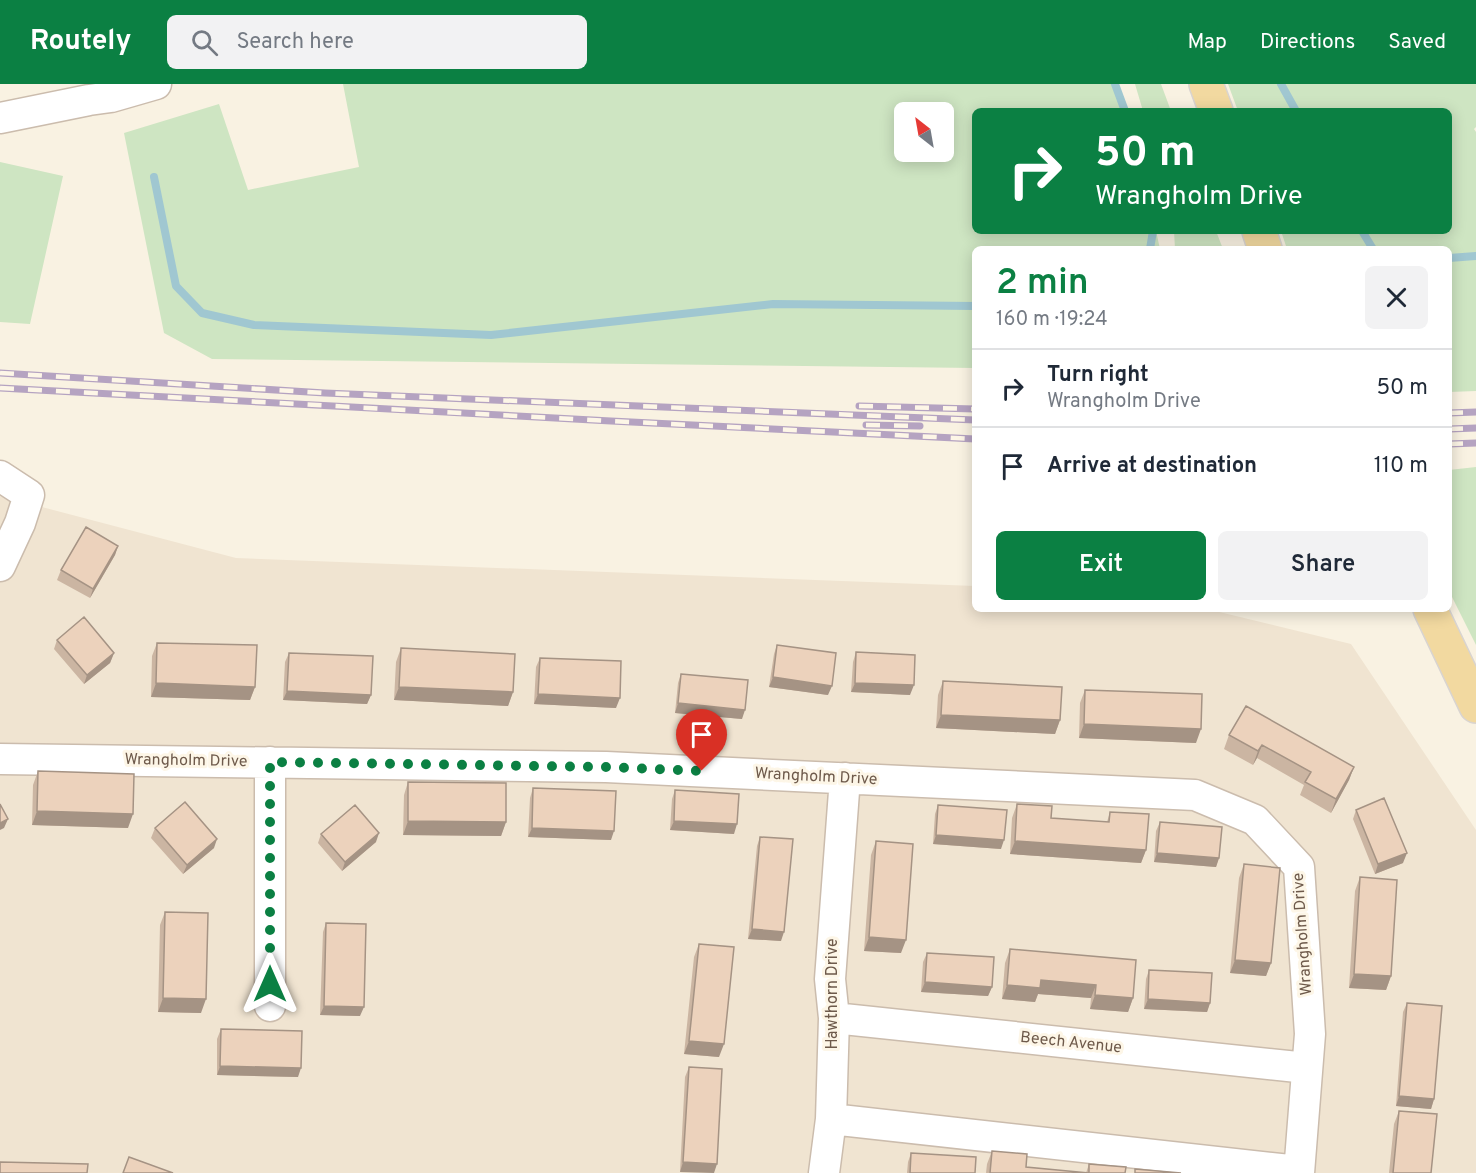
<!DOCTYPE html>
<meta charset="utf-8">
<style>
body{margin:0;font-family:Overpass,sans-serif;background:#f2f2f3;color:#1f2937;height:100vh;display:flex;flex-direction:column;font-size:22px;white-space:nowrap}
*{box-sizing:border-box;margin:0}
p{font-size:20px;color:#747a83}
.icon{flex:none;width:33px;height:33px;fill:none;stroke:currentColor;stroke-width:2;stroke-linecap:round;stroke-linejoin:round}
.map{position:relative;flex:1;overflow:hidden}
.sheet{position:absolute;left:972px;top:162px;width:480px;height:366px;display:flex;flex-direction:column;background:#fff;border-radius:9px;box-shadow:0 3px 15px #0003}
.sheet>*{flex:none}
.hud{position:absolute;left:972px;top:24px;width:480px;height:126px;border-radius:9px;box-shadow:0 3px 15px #0003;background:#0b8043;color:#fff;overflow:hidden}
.needle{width:39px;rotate:329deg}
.controls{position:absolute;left:894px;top:18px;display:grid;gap:12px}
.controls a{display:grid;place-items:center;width:60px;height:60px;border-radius:9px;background:#fff;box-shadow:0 3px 15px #0003;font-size:30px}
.pin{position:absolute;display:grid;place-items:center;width:51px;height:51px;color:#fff;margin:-62px -26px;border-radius:50% 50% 50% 0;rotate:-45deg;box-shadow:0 0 6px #0007}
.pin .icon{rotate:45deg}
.me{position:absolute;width:66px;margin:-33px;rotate:0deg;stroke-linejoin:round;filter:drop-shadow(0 0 4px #0008)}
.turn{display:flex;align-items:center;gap:21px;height:126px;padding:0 24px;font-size:27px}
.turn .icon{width:78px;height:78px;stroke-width:2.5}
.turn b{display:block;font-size:42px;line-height:51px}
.round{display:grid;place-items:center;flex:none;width:63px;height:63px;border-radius:9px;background:#f2f2f3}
.head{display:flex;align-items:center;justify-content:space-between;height:102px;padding:0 24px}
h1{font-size:36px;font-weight:600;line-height:45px;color:#0b8043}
.primary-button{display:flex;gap:12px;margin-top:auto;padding:12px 24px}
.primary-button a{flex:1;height:69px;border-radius:9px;background:#0b8043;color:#fff;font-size:24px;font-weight:600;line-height:69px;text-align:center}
.primary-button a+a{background:#f2f2f3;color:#1f2937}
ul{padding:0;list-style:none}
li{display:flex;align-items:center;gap:18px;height:78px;padding:0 24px;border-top:2px solid #e0e1e3}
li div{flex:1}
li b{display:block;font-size:22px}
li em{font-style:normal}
header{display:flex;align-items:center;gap:36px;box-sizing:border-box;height:84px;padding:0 30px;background:#0b8043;color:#fff}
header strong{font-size:28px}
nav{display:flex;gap:33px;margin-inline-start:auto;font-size:21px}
.search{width:420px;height:54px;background:#f2f2f3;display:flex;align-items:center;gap:15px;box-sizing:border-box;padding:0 21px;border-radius:9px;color:#747a83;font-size:22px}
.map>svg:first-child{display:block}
.residential{fill:#f0e4d1}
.green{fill:#cee5c2;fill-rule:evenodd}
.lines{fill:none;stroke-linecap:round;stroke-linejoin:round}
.stream{stroke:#a0c7d1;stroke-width:8}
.street-casing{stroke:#cbbcad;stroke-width:33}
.primary-casing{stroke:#d9d4d0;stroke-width:36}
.street{stroke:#fff;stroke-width:30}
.primary{stroke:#f2d9a0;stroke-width:33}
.rail-casing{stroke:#b5a3c1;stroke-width:7}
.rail{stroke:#fdf6e7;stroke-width:4.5;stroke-dasharray:14;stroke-linecap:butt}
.wall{fill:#cbb5a2}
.shaded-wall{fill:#a59384}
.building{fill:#ecd2bc;stroke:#a59384;stroke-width:1.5}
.route{stroke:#0b8043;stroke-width:10;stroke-dasharray:0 18}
.labels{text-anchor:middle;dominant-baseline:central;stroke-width:6;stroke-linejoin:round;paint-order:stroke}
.street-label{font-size:16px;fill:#6e5a4b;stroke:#fdf6e7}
</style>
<header>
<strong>Routely</strong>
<div class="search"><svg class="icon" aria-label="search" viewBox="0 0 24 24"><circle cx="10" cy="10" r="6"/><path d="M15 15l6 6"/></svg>Search here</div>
<nav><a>Map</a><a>Directions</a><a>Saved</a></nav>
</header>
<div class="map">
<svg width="1476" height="1089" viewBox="0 0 1476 1089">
<rect width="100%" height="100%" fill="#f9f2e2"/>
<path class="residential" d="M0 412 236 474 975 502V525H1207L1351 560 1476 746V1089H0Z"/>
<path class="green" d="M343 0H1117L1124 27H975V147H1156L1160 165H975V284L212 275 164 249 124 49 219 20 248 106 359 83ZM904 28H944V68H904Z
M1135 0H1161L1171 27H1143Z
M1228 0H1476V43L1474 45 1476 48V307L1449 308V165H1287L1281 147H1449V27H1238Z
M0 78 63 92 30 240 0 238Z
M1174 147H1216L1223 165H1175Z
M1476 383V561L1449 507V386Z"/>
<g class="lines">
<path class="stream" d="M1115 0 1125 27
M1281 0 1296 27
M154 93 176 202 202 229 254 241 491 251 773 220 975 222
M1362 147 1373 165
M1150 165 1153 147
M1449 174 1476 172"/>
<g class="street-casing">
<path id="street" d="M0 34 89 16 111 13 156 0
M0 392 29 411 20 439 0 482
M0 675 606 683 1195 711 1255 736 1299 783 1310 950 1299 1089
M270 922V678
M834 934 1307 984
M831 1035 1299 1087
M824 1089 831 1035 834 934 830 895 845 694"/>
</g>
<g class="primary-casing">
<path id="primary" d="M1206 0 1216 27
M1259 147 1265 165
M1430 525 1476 622"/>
</g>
<use href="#street" class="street"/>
<use href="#primary" class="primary"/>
<g class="rail-casing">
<path id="rail" d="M0 289 325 309 975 336
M0 304 611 337 975 355
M859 322 975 325
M1449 329 1476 328
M866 341 920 342
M1449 345 1476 344
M1449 360 1476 359"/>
</g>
<use href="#rail" class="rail"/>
</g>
<path class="wall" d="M118 462 115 471 90 514 57 496 61 486Z
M57 556 114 569 110 579 84 600 54 565Z
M157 559 255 603 250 616 151 613 152 572Z
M777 561 828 611 769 603 774 570Z
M401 564 513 608 508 622 394 616 396 578Z
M856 568 910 611 851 608 853 578Z
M289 569 371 611 367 620 283 616 285 578Z
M540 574 616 624 534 620 536 583Z
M681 590 742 635 675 629 678 599Z
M943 597 1060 636 1055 650 936 644 938 611Z
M1085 606 1196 659 1079 654 1080 619Z
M1229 651 1354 683 1349 696 1331 729 1300 711 1304 701 1257 674 1253 681 1224 665Z
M38 687 128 744 32 741 33 701Z
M408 698 506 738 501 752 403 751 404 711Z
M533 704 611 756 528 753 530 714Z
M675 706 734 750 670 746 672 715Z
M1017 720 1051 734 1107 738 1110 728 1146 766 1141 779 1010 770 1012 734Z
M938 721 1001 765 933 760 935 730Z
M1356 726 1403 779 1375 790 1353 735Z
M1160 738 1219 774 1216 783 1154 778 1156 747Z
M155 744 214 764 183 790 151 754Z
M321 750 376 758 342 787 318 759Z
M760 753 781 857 748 855 757 762Z
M876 757 901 869 864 867 871 771Z
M1244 780 1271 879 1266 892 1230 889 1239 794Z
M1360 793 1391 892 1386 906 1349 904 1355 807Z
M165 828 201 929 158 928 160 841Z
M326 839 360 932 320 931 323 848Z
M699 860 719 973 684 970 694 873Z
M1010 865 1133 914 1128 928 1090 925 1091 914 1038 910 1035 918 1002 915 1005 879Z
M927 869 992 903 988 912 921 908 923 878Z
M1149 886 1210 919 1207 928 1144 925 1146 895Z
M1407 919 1434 1015 1431 1025 1396 1022 1403 928Z
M221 945 298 993 217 991V955Z
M689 983 717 1080 680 1088 685 993Z
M1399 1027 1431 1089H1389L1394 1040Z
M992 1067 1026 1083 1086 1089 1089 1080 1125 1089H986L987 1080Z
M911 1069 975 1089H907L908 1078Z"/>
<path class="shaded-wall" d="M118 462 115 471 90 514 93 505Z
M114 569 110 579 84 600 87 591Z
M773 593 832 602 828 611 769 603Z
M156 599 255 603 250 616 151 613Z
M855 599 914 601 910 611 851 608Z
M399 603 513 608 508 622 394 616Z
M287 607 371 611 367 620 283 616Z
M538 610 620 614 616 624 534 620Z
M678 619 745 626 742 635 675 629Z
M941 631 1060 636 1055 650 936 644Z
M1084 640 1201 645 1196 659 1079 654Z
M1262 661 1257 674 1253 681 1258 667Z
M1354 683 1349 696 1331 729 1336 715Z
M37 727 133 730 128 744 32 741Z
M8 735 4 744 0 746V739Z
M408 737 506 738 501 752 403 751Z
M674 737 737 740 734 750 670 746Z
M532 744 614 747 611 756 528 753Z
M379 749 376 758 342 787 345 778Z
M936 751 1004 756 1001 765 933 760Z
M217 755 214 764 183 790 187 781Z
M1015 757 1146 766 1141 779 1010 770Z
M1157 769 1219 774 1216 783 1154 778Z
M1407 769 1403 779 1375 790 1378 780Z
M752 845 784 848 781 857 748 855Z
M869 853 906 856 901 869 864 867Z
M1235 876 1271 879 1266 892 1230 889Z
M1354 890 1391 892 1386 906 1349 904Z
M1041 896 1096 901 1091 914 1038 910 1035 918 1002 915 1007 901Z
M925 898 992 903 988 912 921 908Z
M1095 911 1133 914 1128 928 1090 925Z
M163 914 206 915 201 929 158 928Z
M1148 915 1210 919 1207 928 1144 925Z
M324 922 364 923 360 932 320 931Z
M689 957 724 960 719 973 684 970Z
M220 982 301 984 298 993 217 991Z
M1399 1012 1434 1015 1431 1025 1396 1022Z
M683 1078 717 1080 714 1089 680 1088Z"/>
<path class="building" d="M86 443 118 462 93 505 61 486Z
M84 533 114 569 87 591 57 556Z
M157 559 257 561 255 603 156 599Z
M777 561 836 569 832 602 773 593Z
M401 564 515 570 513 608 399 603Z
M856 568 915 571 914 601 855 599Z
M289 569 373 572 371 611 287 607Z
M540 574 621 577 620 614 538 610Z
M681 590 748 596 745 626 678 619Z
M943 597 1062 603 1060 636 941 631Z
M1085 606 1202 610 1201 645 1084 640Z
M1246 622 1354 683 1336 715 1305 698 1311 688 1262 661 1258 667 1229 651Z
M38 687 134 690 133 730 37 727Z
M408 698 506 699V738L408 737Z
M533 704 616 707 614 747 532 744Z
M675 706 739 710 737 740 674 737Z
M1384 714 1407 769 1378 780 1356 726Z
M185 718 217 755 187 781 155 744Z
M0 720 8 735 0 739Z
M1017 720 1052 722 1051 734 1109 738 1110 728 1149 730 1146 766 1015 757Z
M355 721 379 749 345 778 321 750Z
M938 721 1007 726 1004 756 936 751Z
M1160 738 1222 743 1219 774 1157 769Z
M760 753 793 755 784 848 752 845Z
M876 757 913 760 906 856 869 853Z
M1244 780 1280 784 1271 879 1235 876Z
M1360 793 1397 796 1391 892 1354 890Z
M165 828 208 829 206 915 163 914Z
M326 839 366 840 364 923 324 922Z
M699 860 734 863 724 960 689 957Z
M1010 865 1136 876 1133 914 1095 911 1096 901 1041 896 1040 904 1007 901Z
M927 869 994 873 992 903 925 898Z
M1149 886 1212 889 1210 919 1148 915Z
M1407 919 1442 922 1434 1015 1399 1012Z
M221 945 302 947 301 984 220 982Z
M689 983 722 985 717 1080 683 1078Z
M1399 1027 1437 1030 1431 1089H1393Z
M992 1067 1027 1070 1026 1083 1089 1089V1080L1126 1083 1125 1089H990Z
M911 1069 976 1073 975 1089H910Z
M129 1073 173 1089H123Z
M0 1078 88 1080 87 1089H0Z
M1135 1085 1181 1089H1135Z"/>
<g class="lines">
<path class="route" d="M270 900V678L606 683 702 687"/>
</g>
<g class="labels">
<g class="street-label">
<text transform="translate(186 677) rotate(1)">Wrangholm Drive</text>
<text transform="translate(816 693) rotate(3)">Wrangholm Drive</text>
<text transform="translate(1303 850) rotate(-94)">Wrangholm Drive</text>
<text transform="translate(833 910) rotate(-90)">Hawthorn Drive</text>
<text transform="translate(1071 959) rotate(6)">Beech Avenue</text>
</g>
</g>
</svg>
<div class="controls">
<a><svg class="needle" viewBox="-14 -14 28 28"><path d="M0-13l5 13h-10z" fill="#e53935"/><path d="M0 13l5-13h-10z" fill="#747a83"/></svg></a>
</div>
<div class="pin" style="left:702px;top:687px;background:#d93025"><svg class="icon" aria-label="arrive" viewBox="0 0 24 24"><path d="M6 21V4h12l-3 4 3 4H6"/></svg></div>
<svg class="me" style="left:270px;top:900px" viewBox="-20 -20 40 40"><path d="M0-17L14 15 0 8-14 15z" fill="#0b8043" stroke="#fff" stroke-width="4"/></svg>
<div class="hud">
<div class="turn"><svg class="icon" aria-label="right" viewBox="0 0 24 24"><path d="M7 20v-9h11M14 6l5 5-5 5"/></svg><div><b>50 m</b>Wrangholm Drive</div></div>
</div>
<section class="sheet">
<div class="head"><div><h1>2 min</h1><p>160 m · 19:24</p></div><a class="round"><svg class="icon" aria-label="close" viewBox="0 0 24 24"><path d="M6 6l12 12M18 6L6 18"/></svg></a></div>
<ul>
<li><svg class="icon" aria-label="right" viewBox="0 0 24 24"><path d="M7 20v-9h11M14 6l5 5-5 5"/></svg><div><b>Turn right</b><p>Wrangholm Drive</p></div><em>50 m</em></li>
<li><svg class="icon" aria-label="arrive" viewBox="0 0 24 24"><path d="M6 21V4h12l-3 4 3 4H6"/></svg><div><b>Arrive at destination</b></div><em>110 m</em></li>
</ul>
<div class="primary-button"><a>Exit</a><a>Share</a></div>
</section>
</div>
